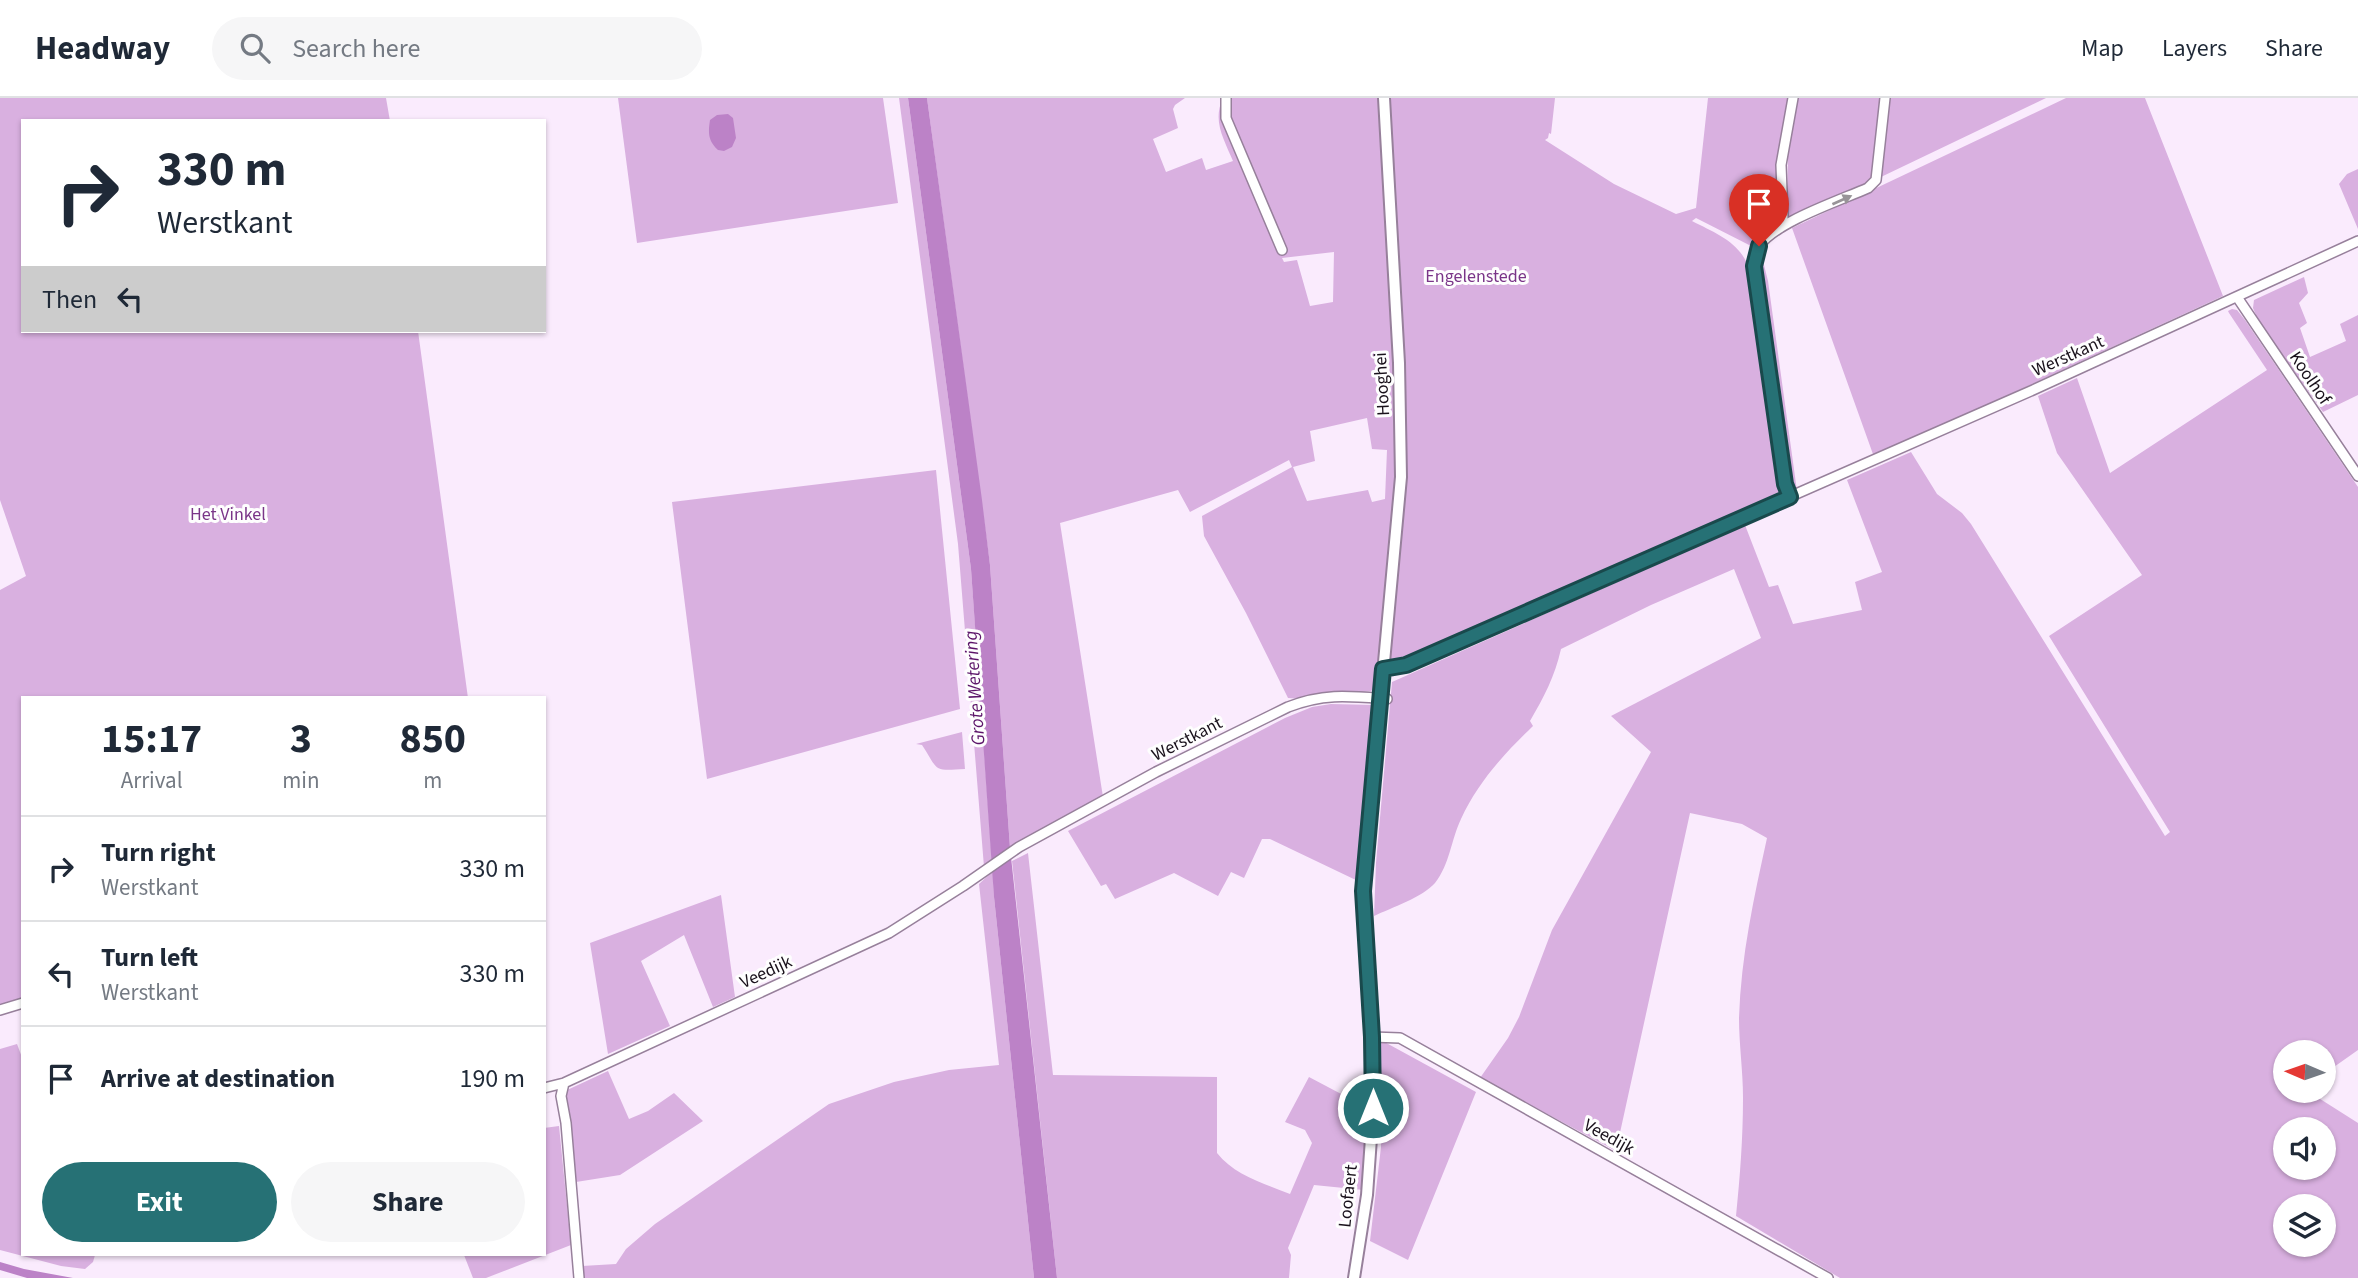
<!DOCTYPE html>
<style>
body{margin:0;font-family:"Source Sans 3",sans-serif;background:#f6f6f7;color:#1f2937;height:100vh;display:flex;flex-direction:column;font-size:26px;white-space:nowrap}
*{box-sizing:border-box;margin:0}
p{font-size:23px;color:#747a83}
.icon{flex:none;width:38px;height:38px;fill:none;stroke:currentColor;stroke-width:2;stroke-linecap:round;stroke-linejoin:round}
.map{position:relative;flex:1;overflow:hidden}
.details{position:absolute;left:21px;top:598px;width:525px;height:560px;display:flex;flex-direction:column;background:#fff;border-radius:0px;box-shadow:0 2px 5px #0004}
.details>*{flex:none}
.banner{position:absolute;left:21px;top:21px;width:525px;height:214px;border-radius:0px;box-shadow:0 2px 5px #0004;background:#fff;color:#1f2937;overflow:hidden}
.needle{width:46px;rotate:272deg}
.tools{position:absolute;left:2273px;top:942px;display:grid;gap:14px}
.tools a{display:grid;place-items:center;width:63px;height:63px;border-radius:50%;background:#fff;box-shadow:0 2px 5px #0004;font-size:35px}
.pin{position:absolute;display:grid;place-items:center;width:60px;height:60px;color:#fff;margin:-72px -30px;border-radius:50% 50% 50% 0;rotate:-45deg;box-shadow:0 0 7px #0007}
.pin .icon{rotate:45deg}
.me{position:absolute;width:77px;margin:-38px;rotate:0deg;stroke-linejoin:round;filter:drop-shadow(0 0 5px #0008)}
.turn{display:flex;align-items:center;gap:24px;height:147px;padding:0 21px;font-size:32px}
.turn .icon{width:91px;height:91px;stroke-width:2.5}
.turn b{display:block;font-size:49px;line-height:60px}
.then{display:flex;align-items:center;height:66px;padding:0 21px;background:#0003;gap:14px;font-size:26px}
.eta{display:flex;justify-content:space-evenly;align-items:center;height:119px;text-align:center}
.eta b{font-size:42px;font-weight:700;line-height:49px}
.button{display:flex;gap:14px;margin-top:auto;padding:14px 21px}
.button a{flex:1;height:80px;border-radius:42px;background:#267175;color:#fff;font-size:28px;font-weight:700;line-height:80px;text-align:center}
.button a+a{background:#f6f6f7;color:#1f2937}
ul{padding:0;list-style:none}
li{display:flex;align-items:center;gap:21px;height:105px;padding:0 21px;border-top:2px solid #e0e1e3}
li div{flex:1}
li b{display:block;font-size:26px}
li em{font-style:normal}
header{display:flex;align-items:center;gap:42px;box-sizing:border-box;height:98px;padding:0 35px;background:#fff;border-bottom:2px solid #e0e1e3}
header strong{font-size:33px}
nav{display:flex;gap:38px;margin-inline-start:auto;font-size:24px}
.search{width:490px;height:63px;background:#f6f6f7;display:flex;align-items:center;gap:18px;box-sizing:border-box;padding:0 24px;border-radius:38px;color:#747a83;font-size:26px}
.map>svg:first-child{display:block}
.green{fill:#d9b0e0;fill-rule:evenodd}
.water{fill:#bc82c7}
.lines{fill:none;stroke-linecap:round;stroke-linejoin:round}
.minor-casing{stroke:#97809b;stroke-width:12}
.tertiary-casing{stroke:#97809b;stroke-width:14}
.minor{stroke:#fff;stroke-width:9}
.tertiary{stroke:#fff;stroke-width:10}
.oneway{fill:#989498}
.route-casing{stroke:#19494c;stroke-width:18}
.route{stroke:#267175;stroke-width:12}
.labels{text-anchor:middle;dominant-baseline:central;stroke-width:6;stroke-linejoin:round;paint-order:stroke}
.park-label{font-size:18px;fill:#7a3588;stroke:#fefefe}
.street-label{font-size:18px;fill:#19111b;stroke:#fefefe}
.water-label{font-size:19px;font-style:italic;fill:#5b1368;stroke:#fefefe}
</style>
<header>
<strong>Headway</strong>
<div class="search"><svg class="icon" aria-label="search" viewBox="0 0 24 24"><circle cx="10" cy="10" r="6"/><path d="M15 15l6 6"/></svg>Search here</div>
<nav><a>Map</a><a>Layers</a><a>Share</a></nav>
</header>
<div class="map">
<svg width="2358" height="1180" viewBox="0 0 2358 1180">
<rect width="100%" height="100%" fill="#faebfd"/>
<path class="green" d="M0 0H386L390 23H23V233H418L468 600H23V900L0 908V492L26 478 0 402Z
M618 0H883L898 105 637 145Z
M899 0H908L971 471 992 762 984 769 958 446Z
M927 0H1185L1175 7 1173 11 1178 30 1153 41 1166 74 1202 60 1206 72 1233 63C1224 41 1212 23 1223 0H1555L1551 36 1549 35 1548 40 1545 42 1614 86 1676 116 1696 110 1708 0H2046L1789 123C1785 87 1790 52 1788 16L1781 120 1777 129 1755 150 1696 120 1692 123C1717 136 1741 144 1750 173L1781 386 1778 397 1771 404 1379 575 1377 588 1371 593 1303 601 1288 600 1246 515 1204 438 1202 418 1292 369 1289 362 1190 414 1178 392 1060 425 1103 699 1010 750 990 467ZM1334 154 1333 204 1310 208 1297 162 1284 164 1282 160ZM1367 320 1372 351 1387 352 1385 401 1372 404 1368 392 1307 403 1293 369 1315 363 1310 333Z
M2066 0H2145L2223 198 1874 359 1792 130Z
M2358 71V131L2339 86 2347 76Z
M1762 159 1768 183 1797 393 1790 386 1758 177Z
M2304 179 2308 195 2299 205 2307 225 2300 230 2310 259 2346 243 2340 226 2358 217V297L2323 314 2258 222 2253 210 2254 202Z
M2232 211 2237 212 2245 222 2358 389V952L2324 976V954H2286V992H2306L2358 1025V1180H1840L1736 1118C1740 1079 1743 1040 1743 1000 1743 973 1739 947 1739 920 1741 858 1754 799 1767 740L1742 726 1690 715 1616 1053 1480 980 1508 940 1519 919 1552 832 1651 654 1611 618 1761 540 1734 471 1651 507 1561 551C1555 578 1544 599 1530 623L1533 628C1504 656 1478 684 1461 721 1451 742 1450 766 1435 785 1423 799 1391 810 1374 818L1376 765 1392 584 1745 427 1769 489 1778 487 1793 526 1862 512 1855 484 1882 474 1847 382 1911 354 1937 396 1962 415 1971 426 2165 738 2170 734 2049 538 2142 477 2057 355 2038 298 2077 280 2110 375 2267 272 2229 215 2228 213ZM2286 1031H2324V1069H2286ZM2286 1108H2324V1146H2286Z
M936 372 960 611 707 681 672 404Z
M1331 606 1374 607 1360 784 1270 741H1262L1244 780 1231 774 1218 798 1174 775 1115 801 1106 786 1101 788 1068 733 1285 620 1312 609Z
M962 634 965 671C932 673 939 673 922 647L916 646Z
M1028 755 1053 977 1217 979V1055C1234 1077 1265 1086 1290 1096L1312 1045 1305 1032 1285 1024 1309 979 1362 1007 1368 1014 1364 1092 1314 1087 1288 1150 1291 1157 1289 1180H1057L1012 763Z
M993 773 994 799 1034 1180H583L582 1168 616 1166 626 1151 655 1126 829 1006 894 984 949 972 999 967 979 786Z
M721 797 735 899 713 909 684 837 641 863 670 928 608 956 590 845Z
M1379 941 1476 994 1408 1162 1370 1143 1381 1049Z
M17 946 23 962V1157H95L93 1164 85 1171 61 1168 0 1152V951Z
M608 973 629 1021 648 1013 674 995 703 1023 620 1077 576 1084 565 993Z
M559 1028 571 1147 486 1180H473L464 1157H544V1030Z"/>
<path class="water" d="M908 0H927L982 402 990 467 1010 750 1057 1180H1034L994 799 971 471Z
M728 16 733 20 736 40 732 49 724 53 718 52C708 43 708 35 710 22L717 17Z
M0 1164 24 1171 73 1180H27L0 1172Z"/>
<g class="lines">
<g class="minor-casing">
<path id="minor" d="M1226 0V20L1282 152
M1780 130 1783 119 1781 67 1793 0
M2237 199 2358 378
M1790 399 1785 386 1754 168C1755 161 1756 153 1760 147 1776 124 1841 102 1868 90L1876 82 1885 0
M1383 571 1406 567 2033 292 2358 143
M0 912 23 905
M1372 939 1400 940 1828 1180
M564 985 561 998 566 1025 579 1180
M544 990 564 985 889 835 963 788 1019 749 1156 674 1288 609C1324 595 1349 598 1387 601"/>
</g>
<g class="tertiary-casing">
<path id="tertiary" d="M1354 1180 1367 1097 1372 1026V939L1363 793 1401 379 1399 265 1384 0"/>
</g>
<use href="#minor" class="minor"/>
<use href="#tertiary" class="tertiary"/>
</g>
<defs><path id="oneway-solid" d="M-6-.8H1V-3.2L6.5 0L1 3.2V.8H-6Z" transform="scale(1.75)"/></defs>
<use class="oneway" href="#oneway-solid" transform="translate(1842 102) rotate(-24)"/>
<g class="lines">
<g class="route-casing">
<path id="route" d="M1373 1010 1372 939 1363 793 1383 571 1406 567 1790 399 1785 386 1754 168 1759 148"/>
</g>
<use href="#route" class="route"/>
</g>
<g class="labels">
<g class="park-label">
<text x="1476" y="178">Engelenstede</text>
<text x="228" y="416">Het Vinkel</text>
</g>
<g class="street-label">
<text transform="translate(2068 258) rotate(-24)">Werstkant</text>
<text transform="translate(2310 280) rotate(56)">Koolhof</text>
<text transform="translate(1382 286) rotate(-93)">Hooghei</text>
<text transform="translate(1187 641) rotate(-27)">Werstkant</text>
<text transform="translate(766 874) rotate(-25)">Veedijk</text>
<text transform="translate(1609 1039) rotate(29)">Veedijk</text>
<text transform="translate(1348 1098) rotate(-84)">Loofaert</text>
</g>
<g class="water-label">
<text transform="translate(975 590) rotate(-94)">Grote Wetering</text>
</g>
</g>
</svg>
<div class="tools">
<a><svg class="needle" viewBox="-14 -14 28 28"><path d="M0-13l5 13h-10z" fill="#e53935"/><path d="M0 13l5-13h-10z" fill="#747a83"/></svg></a>
<a><svg class="icon" aria-label="sound" viewBox="0 0 24 24"><path d="M4 9h4l5-4v14l-5-4H4zM17 9q2 3 0 6"/></svg></a>
<a><svg class="icon" aria-label="layers" viewBox="0 0 24 24"><path d="M12 4l9 5-9 5-9-5zM3 14l9 5 9-5"/></svg></a>
</div>
<div class="pin" style="left:1759px;top:148px;background:#d93025"><svg class="icon" aria-label="arrive" viewBox="0 0 24 24"><path d="M6 21V4h12l-3 4 3 4H6"/></svg></div>
<svg class="me" style="left:1373px;top:1010px" viewBox="-20 -20 40 40"><circle r="17" fill="#267175" stroke="#fff" stroke-width="3"/><path d="M0-11L8 9 0 5-8 9z" fill="#fff"/></svg>
<div class="banner">
<div class="turn"><svg class="icon" aria-label="right" viewBox="0 0 24 24"><path d="M7 20v-9h11M14 6l5 5-5 5"/></svg><div><b>330 m</b>Werstkant</div></div>
<div class="then">Then<svg class="icon" aria-label="left" viewBox="0 0 24 24"><path d="M17 20v-9H6M10 6l-5 5 5 5"/></svg></div>
</div>
<section class="details">
<div class="eta">
<div><b>15:17</b><p>Arrival</p></div>
<div><b>3</b><p>min</p></div>
<div><b>850</b><p>m</p></div>
</div>
<ul>
<li><svg class="icon" aria-label="right" viewBox="0 0 24 24"><path d="M7 20v-9h11M14 6l5 5-5 5"/></svg><div><b>Turn right</b><p>Werstkant</p></div><em>330 m</em></li>
<li><svg class="icon" aria-label="left" viewBox="0 0 24 24"><path d="M17 20v-9H6M10 6l-5 5 5 5"/></svg><div><b>Turn left</b><p>Werstkant</p></div><em>330 m</em></li>
<li><svg class="icon" aria-label="arrive" viewBox="0 0 24 24"><path d="M6 21V4h12l-3 4 3 4H6"/></svg><div><b>Arrive at destination</b></div><em>190 m</em></li>
</ul>
<div class="button"><a>Exit</a><a>Share</a></div>
</section>
</div>
